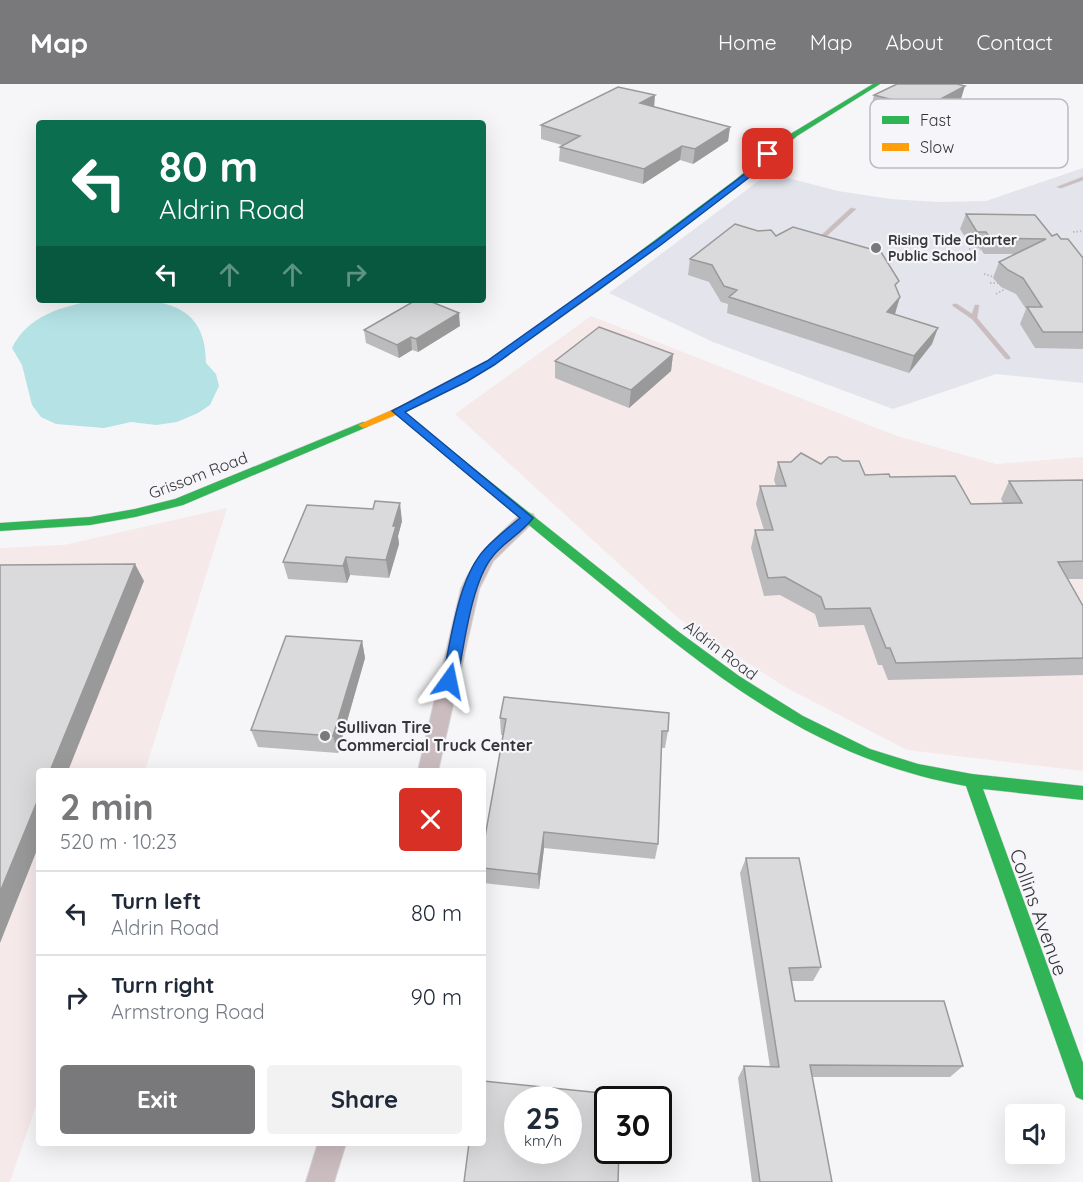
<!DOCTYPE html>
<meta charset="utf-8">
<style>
body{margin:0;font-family:Quicksand,sans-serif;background:#f2f2f3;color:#1f2937;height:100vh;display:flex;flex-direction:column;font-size:22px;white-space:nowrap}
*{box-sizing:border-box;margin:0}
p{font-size:20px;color:#747a83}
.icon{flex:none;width:33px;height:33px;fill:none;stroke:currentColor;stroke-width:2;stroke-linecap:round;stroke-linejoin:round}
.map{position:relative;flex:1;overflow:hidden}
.details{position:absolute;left:36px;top:684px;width:450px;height:378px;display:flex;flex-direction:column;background:#fff;border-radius:6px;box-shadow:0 6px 24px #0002}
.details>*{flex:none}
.top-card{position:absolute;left:36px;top:36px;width:450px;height:183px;border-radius:6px;box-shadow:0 6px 24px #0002;background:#0b6e4f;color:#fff;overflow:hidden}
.buttons{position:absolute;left:1005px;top:1020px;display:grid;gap:12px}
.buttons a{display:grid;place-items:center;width:60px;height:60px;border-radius:6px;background:#fff;box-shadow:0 6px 24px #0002;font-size:30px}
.speed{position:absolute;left:504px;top:1002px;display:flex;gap:12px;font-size:30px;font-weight:700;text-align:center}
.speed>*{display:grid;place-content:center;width:78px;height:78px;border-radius:50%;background:#fff;box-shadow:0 6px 24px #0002;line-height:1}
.speed small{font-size:15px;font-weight:400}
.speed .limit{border:3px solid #111;border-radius:9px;background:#fff;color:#111}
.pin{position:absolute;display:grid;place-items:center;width:51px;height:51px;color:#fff;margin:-26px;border-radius:12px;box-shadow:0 3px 9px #0006}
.me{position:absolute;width:66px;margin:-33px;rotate:12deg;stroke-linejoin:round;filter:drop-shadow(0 0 4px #0008)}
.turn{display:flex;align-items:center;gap:21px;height:126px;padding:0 24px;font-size:27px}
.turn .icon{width:78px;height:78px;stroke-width:2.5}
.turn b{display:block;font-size:42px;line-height:51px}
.lanes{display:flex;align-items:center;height:57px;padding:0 24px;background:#0003;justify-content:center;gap:30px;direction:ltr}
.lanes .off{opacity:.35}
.round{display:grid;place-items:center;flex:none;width:63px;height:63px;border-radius:6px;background:#f2f2f3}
.head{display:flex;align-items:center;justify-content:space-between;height:102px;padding:0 24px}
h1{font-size:36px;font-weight:800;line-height:45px;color:#79797c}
.action{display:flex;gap:12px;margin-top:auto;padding:12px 24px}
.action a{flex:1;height:69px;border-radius:6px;background:#79797c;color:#fff;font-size:24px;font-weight:800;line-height:69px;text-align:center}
.action a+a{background:#f2f2f3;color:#1f2937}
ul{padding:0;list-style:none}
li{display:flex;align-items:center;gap:18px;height:84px;padding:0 24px;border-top:2px solid #e0e1e3}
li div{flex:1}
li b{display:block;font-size:22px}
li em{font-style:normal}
header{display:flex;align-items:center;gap:36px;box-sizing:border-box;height:84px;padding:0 30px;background:#79797c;color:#fff}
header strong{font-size:28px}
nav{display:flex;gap:33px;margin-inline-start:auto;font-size:21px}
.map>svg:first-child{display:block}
.industrial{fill:#f5e9ea}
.built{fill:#e4e5ec}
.water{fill:#b4e2e5}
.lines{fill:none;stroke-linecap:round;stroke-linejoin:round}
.lane-casing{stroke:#d4d4d5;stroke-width:1}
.street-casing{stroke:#d4d4d5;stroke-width:2}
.fast-casing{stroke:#d4d4d5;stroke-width:1}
.slow-casing{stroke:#d4d4d5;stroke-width:1}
.path{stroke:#c3babe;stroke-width:2;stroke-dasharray:1.5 2;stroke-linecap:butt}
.lane{fill:#cbbcbf;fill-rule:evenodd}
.street{fill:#cbbcbf;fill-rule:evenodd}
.fast{fill:#30b455;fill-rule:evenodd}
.slow{fill:#ff9f0a;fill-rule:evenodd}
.wall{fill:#bbbbbd}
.shaded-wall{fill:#99999a}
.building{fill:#dadadc;stroke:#99999a;stroke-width:1.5;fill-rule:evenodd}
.route{fill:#1a73e8;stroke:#114b97;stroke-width:1.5}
.poi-dot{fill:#79797c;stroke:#f5f5fa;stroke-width:2}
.labels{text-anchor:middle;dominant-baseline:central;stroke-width:4.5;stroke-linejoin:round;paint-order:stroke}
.far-poi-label{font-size:14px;font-weight:bold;fill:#363638;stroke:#f5f5fa;text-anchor:start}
.street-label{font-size:16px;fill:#363638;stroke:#f5f5fa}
.poi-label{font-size:16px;font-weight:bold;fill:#363638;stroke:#f5f5fa;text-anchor:start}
.near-street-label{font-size:20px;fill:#363638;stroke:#f5f5fa}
.key{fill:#f5f5fa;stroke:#bcbcc0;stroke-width:1.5}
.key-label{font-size:16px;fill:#363638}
</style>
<header>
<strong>Map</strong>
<nav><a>Home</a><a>Map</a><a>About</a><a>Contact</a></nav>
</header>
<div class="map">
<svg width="1083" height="1098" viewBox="0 0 1083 1098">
<rect width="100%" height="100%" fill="#f6f6f9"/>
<path class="industrial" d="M591 232 897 352 996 380 1083 373V687L907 666 785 603 678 534 455 330Z
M227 424 145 687H39V1013L10 1098H0V464L64 461Z"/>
<path class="built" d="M1083 84V299L996 290 893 325 713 258 609 209 769 89 838 107 891 115 937 118 986 117Z"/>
<path class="water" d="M97 216C148 216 206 210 206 279L216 290 219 302 210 321 198 329 177 338 156 341 131 338 104 344 56 340 41 333 32 321 22 281 12 264C28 231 63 222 97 216Z"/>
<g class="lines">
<g class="lane-casing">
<path id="lane" d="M1083 93V96L1061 104 1057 103Z
M851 124 856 125 817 161H813V159Z
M953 220H957L972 230 975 221H979L977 234 1010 273V275H1006L972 235 953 222Z"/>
</g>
<g class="street-casing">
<path id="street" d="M527 429 533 430 535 434 533 438 493 477 479 505 438 687H418L461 505C475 473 496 453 521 430Z
M318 1059H346L334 1098H306Z"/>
</g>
<g class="fast-casing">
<path id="fast" d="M873 0H880L797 52 741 100 597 208H591V204L735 96 792 49Z
M398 324 679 548 739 592 803 632 870 665 918 680 972 690 1083 702V716L983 705 1083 979V1016L1076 1013 1073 1006 966 702C813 675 711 589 594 494 527 440 461 385 394 329V325Z
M363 338 367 339V343L183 421 135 433 90 441 0 447V439L90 433 135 425 175 415Z"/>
</g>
<g class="slow-casing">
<path id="slow" d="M594 203 597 204V208L494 281 429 317 367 343 363 344 358 341 421 313 488 277Z"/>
</g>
<path class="path" d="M1073 148 1083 147
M969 165H981
M984 190 998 194
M990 199H998
M996 210 1005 205"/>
<use href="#lane" class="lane"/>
<use href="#street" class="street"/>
<use href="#fast" class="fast"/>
<use href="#slow" class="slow"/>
</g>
<path class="wall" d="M874 11 961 15 920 38 871 25Z
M654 23 730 43 728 57 693 80 680 76 643 100 559 77 560 63 562 61 541 55V41Z
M966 130 1061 155 1083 174V265L1035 264 1020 240 1026 225 1016 210 1001 203 993 194 999 178 1014 170H984L980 164 972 163 960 145Z
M776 152 897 204 895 230 932 260 909 289 727 229 728 220 721 218 709 198 688 191 690 175Z
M460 242 418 268 412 266 399 274 366 259 364 246Z
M673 270 671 287 629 324 555 294V277Z
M778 378 821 380 865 391 890 393 971 420 1003 419 1001 415 1009 397 1083 396V495H1068L1083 522V591L888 596 882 581H878L864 541 819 543 815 530 780 511 764 512 751 464 755 446H764L756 420 760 402H776L774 396Z
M402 437 398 452 399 460 389 494 350 491 347 499 288 495 283 478Z
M362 557 365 574 338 669 258 663 251 646Z
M500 634 668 647 665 664H661L658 760 655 775 544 764 539 805 483 799V764L503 651H501Z
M746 774 821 883 813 897H792L795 917 963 982 950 993H812L832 1098H752L738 994 744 982 770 983 740 789Z"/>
<path class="shaded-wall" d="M965 2 961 15 920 38 924 24Z
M655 11 654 25 640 19Z
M730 43 728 57 693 80 695 65Z
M682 62 680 76 643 100 644 85Z
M900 213 895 230 882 245 887 228Z
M459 229 460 242 418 268 416 255Z
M938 244 932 260 909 289 914 272Z
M411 253 412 266 399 274 397 261Z
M673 270 671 287 629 324 631 306Z
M400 419 402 437 398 452 399 460 389 494 386 476 393 442Z
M346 473 350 491 347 499 343 482Z
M135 480 144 497 68 687H50Z
M362 557 365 574 338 669 333 652Z
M39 713V761L0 859V808Z
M544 748V764L539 805 538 790Z"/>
<path class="building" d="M897 0H957L965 2 924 24 874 11Z
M618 3 655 11 640 19 730 43 695 65 682 62 644 85 560 63 580 52 541 41Z
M966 130 1035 131 1052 152 1057 150 1061 155H1068L1083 174V248H1043L1027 223H1042L1023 194 1008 186 999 178 1046 155 990 154 986 148H977Z
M735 140 758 147 771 146 776 152 793 143 881 168 899 197 895 201 900 213 887 228 938 244 914 272 729 213 737 206 724 202 712 181 690 175Z
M416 216H427L459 229 416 255 411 253 397 261 364 246Z
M599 243 673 270 631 306 555 277Z
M801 369 821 380 829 373H837L843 377H859L865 391 889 390 890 393 955 392 971 420 1022 419 1009 397 1083 396V477L1058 478 1083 522V574L896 579 890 564H886L870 524 825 525 821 513 785 493 768 494 755 446H773L760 402H786L778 378H791Z
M375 417 400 419 393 442H396L386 476 346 473 343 482 283 478 307 421 373 425Z
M135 480 50 687H39V713L0 808V481Z
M286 552 362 557 333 652 251 646Z
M504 613 669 629 668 647H662L658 760 544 748 538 790 483 784V764L506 635 500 634Z
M746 774H799L821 883 789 884 795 917H944L963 982 810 981 832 1098H760L744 982 779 983Z
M483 997 621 1011V1016H608V1066H619L618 1098H464L469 1059H483ZM518 1016H568V1066H518Z"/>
<path class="route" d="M765 69 771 70 751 92 662 160 494 281 466 298 405 328 533 434C522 449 504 458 493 472 471 498 464 563 457 597L454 600H444L442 597C451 558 457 495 485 465 495 454 508 444 520 434L392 327 487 277 656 157 746 89Z"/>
<g class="poi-dot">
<circle cx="876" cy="164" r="6"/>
<circle cx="325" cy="652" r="6"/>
</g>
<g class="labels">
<g class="far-poi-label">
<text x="888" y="156">Rising Tide Charter<tspan x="888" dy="16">Public School</tspan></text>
</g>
<g class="street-label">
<text transform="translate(198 391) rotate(-21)">Grissom Road</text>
<text transform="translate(721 566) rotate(37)">Aldrin Road</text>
</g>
<g class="poi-label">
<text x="337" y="643">Sullivan Tire<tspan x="337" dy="18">Commercial Truck Center</tspan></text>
</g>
<g class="near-street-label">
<text transform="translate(1039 828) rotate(70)">Collins Avenue</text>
</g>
</g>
<rect x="870" y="15" width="198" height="69" rx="9" class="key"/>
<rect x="882" y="32" width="27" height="8" fill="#30b455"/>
<rect x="882" y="59" width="27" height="8" fill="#ff9f0a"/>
<g class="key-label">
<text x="920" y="42">Fast</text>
<text x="920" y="69">Slow</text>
</g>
</svg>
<div class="buttons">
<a><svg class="icon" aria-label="sound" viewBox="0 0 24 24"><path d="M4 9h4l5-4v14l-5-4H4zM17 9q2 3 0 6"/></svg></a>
</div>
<div class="speed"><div>25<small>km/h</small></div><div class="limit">30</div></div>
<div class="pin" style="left:768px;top:70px;background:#d93025"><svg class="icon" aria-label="arrive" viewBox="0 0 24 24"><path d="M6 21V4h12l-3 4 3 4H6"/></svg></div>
<svg class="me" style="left:449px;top:597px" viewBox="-20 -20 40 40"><path d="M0-17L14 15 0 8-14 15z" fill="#1a73e8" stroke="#fff" stroke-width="4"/></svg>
<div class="top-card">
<div class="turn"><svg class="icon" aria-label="left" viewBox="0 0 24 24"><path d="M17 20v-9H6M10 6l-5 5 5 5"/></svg><div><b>80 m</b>Aldrin Road</div></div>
<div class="lanes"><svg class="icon" aria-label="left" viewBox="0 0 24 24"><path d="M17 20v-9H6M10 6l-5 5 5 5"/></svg><svg class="icon off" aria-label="ahead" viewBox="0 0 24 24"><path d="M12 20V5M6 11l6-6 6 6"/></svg><svg class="icon off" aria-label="ahead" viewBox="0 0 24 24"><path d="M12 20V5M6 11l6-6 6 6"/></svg><svg class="icon off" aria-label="right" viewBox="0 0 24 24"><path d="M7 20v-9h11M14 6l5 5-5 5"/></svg></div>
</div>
<section class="details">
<div class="head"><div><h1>2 min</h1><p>520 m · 10:23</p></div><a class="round" style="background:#d93025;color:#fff"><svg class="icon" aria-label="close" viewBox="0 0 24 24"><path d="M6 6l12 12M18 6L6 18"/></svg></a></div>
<ul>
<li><svg class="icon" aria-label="left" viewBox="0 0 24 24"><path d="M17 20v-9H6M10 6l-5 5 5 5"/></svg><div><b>Turn left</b><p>Aldrin Road</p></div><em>80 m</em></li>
<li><svg class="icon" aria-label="right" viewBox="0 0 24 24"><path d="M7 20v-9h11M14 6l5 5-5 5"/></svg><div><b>Turn right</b><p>Armstrong Road</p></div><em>90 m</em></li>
</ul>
<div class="action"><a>Exit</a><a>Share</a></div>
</section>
</div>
